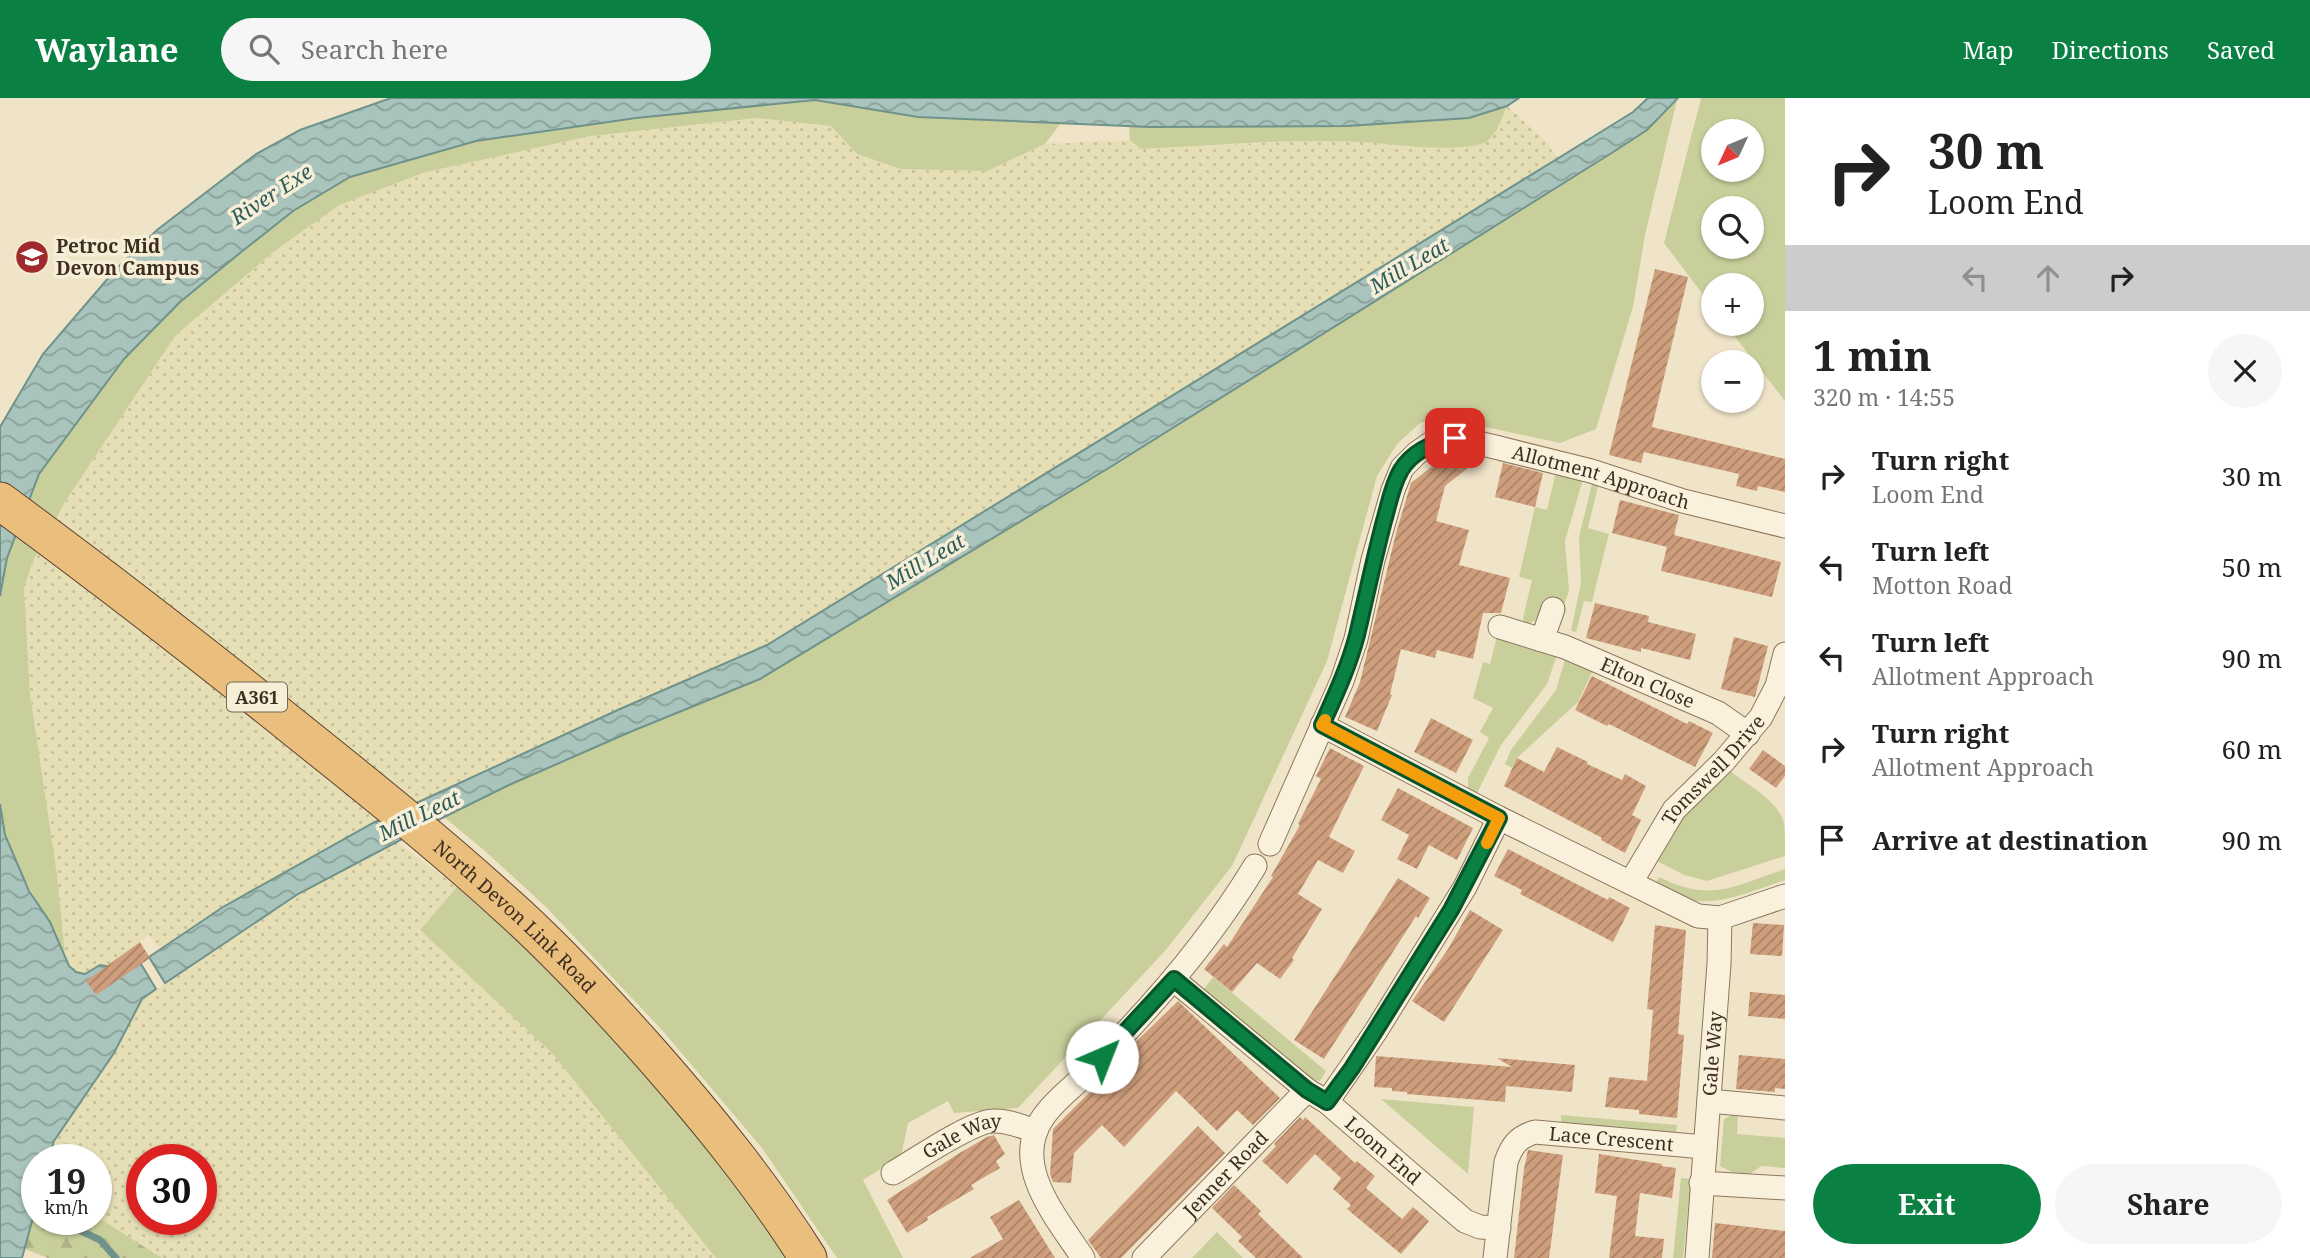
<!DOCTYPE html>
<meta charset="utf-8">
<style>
body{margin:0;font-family:"Noto Serif",serif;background:#f6f6f6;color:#222;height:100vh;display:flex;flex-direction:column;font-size:26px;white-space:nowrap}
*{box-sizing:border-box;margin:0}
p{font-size:23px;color:#767676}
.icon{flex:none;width:38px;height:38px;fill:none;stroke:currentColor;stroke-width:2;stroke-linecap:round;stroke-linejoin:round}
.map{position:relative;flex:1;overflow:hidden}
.panel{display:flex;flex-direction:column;background:#fff;width:525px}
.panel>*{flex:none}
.banner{background:#fff;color:#222;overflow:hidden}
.needle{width:46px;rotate:226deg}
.tools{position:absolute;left:1701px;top:21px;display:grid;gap:14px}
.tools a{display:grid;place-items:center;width:63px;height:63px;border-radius:50%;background:#fff;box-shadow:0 2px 5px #0004;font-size:35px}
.speed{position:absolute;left:21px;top:1046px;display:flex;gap:14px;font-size:35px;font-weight:700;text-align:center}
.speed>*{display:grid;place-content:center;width:91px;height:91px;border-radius:50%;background:#fff;box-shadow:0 2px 5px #0004;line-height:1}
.speed small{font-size:18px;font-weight:400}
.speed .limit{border:10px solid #d22;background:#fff;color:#111}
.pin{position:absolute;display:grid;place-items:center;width:60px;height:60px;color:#fff;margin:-30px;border-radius:14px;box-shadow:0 4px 10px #0006}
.me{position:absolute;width:77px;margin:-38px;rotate:44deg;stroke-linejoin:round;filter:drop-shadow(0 0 5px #0008)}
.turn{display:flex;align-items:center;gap:24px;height:147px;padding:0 28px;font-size:32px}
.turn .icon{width:91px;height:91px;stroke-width:2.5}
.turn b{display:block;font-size:49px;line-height:60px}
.lanes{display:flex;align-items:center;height:66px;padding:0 28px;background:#0003;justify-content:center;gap:35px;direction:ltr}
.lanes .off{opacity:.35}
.round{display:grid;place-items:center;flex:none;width:74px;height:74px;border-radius:37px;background:#f6f6f6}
.headline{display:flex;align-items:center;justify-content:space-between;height:119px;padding:0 28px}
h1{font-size:42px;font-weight:700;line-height:52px}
.cta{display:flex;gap:14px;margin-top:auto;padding:14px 28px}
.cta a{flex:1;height:80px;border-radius:42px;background:#0b8043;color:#fff;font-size:28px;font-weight:700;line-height:80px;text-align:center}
.cta a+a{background:#f6f6f6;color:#222}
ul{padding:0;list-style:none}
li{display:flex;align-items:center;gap:21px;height:91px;padding:0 28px}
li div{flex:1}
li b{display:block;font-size:26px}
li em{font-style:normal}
header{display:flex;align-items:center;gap:42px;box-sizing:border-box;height:98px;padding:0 35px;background:#0b8043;color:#fff}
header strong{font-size:33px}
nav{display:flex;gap:38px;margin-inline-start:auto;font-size:24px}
.search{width:490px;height:63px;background:#f6f6f6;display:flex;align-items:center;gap:18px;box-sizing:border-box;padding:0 24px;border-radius:38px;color:#767676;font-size:26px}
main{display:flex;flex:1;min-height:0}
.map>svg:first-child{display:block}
.farmland{fill:url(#farmland-dots);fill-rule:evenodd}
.green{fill:#c9cf9b;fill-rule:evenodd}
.forest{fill:url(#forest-firs)}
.water{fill:url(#water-waves);stroke:#6f938a;stroke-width:2}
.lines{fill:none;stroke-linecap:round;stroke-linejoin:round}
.stream{stroke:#6f938a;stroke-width:7}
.building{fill:url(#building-hatch)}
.minor-casing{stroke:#8d765c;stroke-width:25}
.trunk-casing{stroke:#5b4430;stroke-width:39}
.minor{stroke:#faf1dc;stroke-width:23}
.trunk{stroke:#eabe7c;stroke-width:37}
.route-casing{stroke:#07532c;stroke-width:18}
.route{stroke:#0b8043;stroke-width:12}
.slow{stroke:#f59e0b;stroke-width:12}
.labels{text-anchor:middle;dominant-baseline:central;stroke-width:7;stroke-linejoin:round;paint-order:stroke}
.shield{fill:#f7eed8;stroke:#756857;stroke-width:2}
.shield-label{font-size:18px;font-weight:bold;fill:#3d2e20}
.poi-label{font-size:19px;font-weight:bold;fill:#3d2e20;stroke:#f7eed8;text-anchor:start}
.street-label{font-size:19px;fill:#3d2e20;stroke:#f7eed8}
.water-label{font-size:21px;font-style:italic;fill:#2f5d5a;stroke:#f7eed8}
</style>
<header>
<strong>Waylane</strong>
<div class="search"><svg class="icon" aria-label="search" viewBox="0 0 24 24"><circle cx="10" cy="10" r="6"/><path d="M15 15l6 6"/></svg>Search here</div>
<nav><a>Map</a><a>Directions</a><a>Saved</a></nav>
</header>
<main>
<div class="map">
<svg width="1785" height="1160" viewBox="0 0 1785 1160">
<defs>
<pattern id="farmland-dots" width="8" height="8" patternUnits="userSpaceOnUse" patternTransform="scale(1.75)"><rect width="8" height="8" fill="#e6deb5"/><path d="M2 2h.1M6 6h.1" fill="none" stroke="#c6bf9b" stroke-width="1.8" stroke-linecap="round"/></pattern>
<pattern id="forest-firs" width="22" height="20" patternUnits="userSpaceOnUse" patternTransform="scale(1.75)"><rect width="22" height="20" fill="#c9cf9b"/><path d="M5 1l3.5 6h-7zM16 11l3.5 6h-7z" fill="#aeb285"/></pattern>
<pattern id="water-waves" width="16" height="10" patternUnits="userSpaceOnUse" patternTransform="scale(1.75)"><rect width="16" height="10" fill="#a9c4bc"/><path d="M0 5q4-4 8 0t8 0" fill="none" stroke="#8ba098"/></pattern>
<pattern id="building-hatch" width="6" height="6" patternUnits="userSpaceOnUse" patternTransform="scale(1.75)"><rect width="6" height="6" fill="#cf9f7d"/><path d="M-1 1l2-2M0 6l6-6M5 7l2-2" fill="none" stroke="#a98266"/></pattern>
</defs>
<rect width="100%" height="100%" fill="#f0e4c8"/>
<path class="farmland" d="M1507 8 1544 41 1558 60 767 547 620 611 373 725 223 809 160 851 149 837 114 863 125 877 101 867 85 876 76 874 69 868 65 857 57 777 30 596 24 490 33 463 65 404 175 238 272 155 338 107 426 74 591 38 757 20 831 28 857 56 901 71 987 73 1045 46 1130 42 1141 51 1304 43H1366L1431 51 1485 45 1494 36Z
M397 744 457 789 420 832 553 956 716 1160H162L96 1118V1062H48L54 1043 114 955 142 901 298 796ZM142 1062H201V1122H142Z"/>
<path class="green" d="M1701 0H1785V303L1725 226H1752V187H1713V210L1664 145ZM1713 33H1752V72H1713ZM1713 110H1752V149H1713Z
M815 2 918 19 1061 25 1045 46 987 73 901 71 857 56 831 28 757 20 591 38 426 74 339 107 272 155 175 238 65 404 33 463 24 490 30 596 57 777 65 857C47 817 20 781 6 738 3 728 2 716 0 706V498L7 460 39 376 124 261 180 204 293 113 350 79 476 43 636 20Z
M1677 2 1645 137 1633 209 1596 331 1560 345 1439 319 1420 325 1397 346 1377 378 1327 563 1232 768 1165 853 1018 1010 954 1015 948 1003 908 1025 901 1058 863 1082 903 1160H837L762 1050 662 932 546 809 485 753 444 719 509 687 630 634 761 581 1112 368 1610 56 1647 32Z
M1507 8C1502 19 1497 37 1486 44 1473 52 1423 50 1407 48 1319 37 1229 47 1141 51L1130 42 1129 28H1347L1469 20Z
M1558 373 1583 381 1565 443 1569 493 1562 512 1524 527 1523 520 1532 482 1519 479 1535 409 1547 412 1555 378Z
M1592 386 1598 388 1588 430 1609 436 1592 504 1584 503 1576 534 1571 533 1581 485 1579 439Z
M1497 538 1558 554 1547 586 1501 647 1476 697 1468 691V680L1489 640 1480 634 1493 610 1473 600 1483 564 1490 566Z
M1566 558 1594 570 1578 604 1517 660 1512 670 1505 666 1511 652 1556 592Z
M1729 672C1746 686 1778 702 1784 725 1785 735 1785 748 1785 758L1707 783 1684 777 1655 762C1674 727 1699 700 1729 672Z
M1785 771V782C1741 796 1695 821 1656 784L1659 779C1711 805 1734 788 1785 771Z
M457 789 521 846 632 959 709 1052 788 1160H716L553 956 420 832Z
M1213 879 1326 973 1320 983 1311 982 1203 892Z
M1381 1001 1474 1009 1468 1076Z
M1561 1017 1677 1027 1676 1037 1561 1026Z
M1732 1017H1738L1737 1036 1785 1040V1070L1761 1068 1750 1076 1734 1075 1720 1068 1724 1021Z
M1681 1080 1691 1081 1683 1160H1673Z
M1217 1134 1243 1160H1192Z"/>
<path class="forest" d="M37 1105V1122H96V1118L162 1160H48L25 1151Z"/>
<path class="water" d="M391 0H1519L1507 8 1469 20 1347 28 1149 29 918 19 815 2 636 20 476 43 350 79 293 113 240 155 180 204 124 261 39 376 7 460 0 498V329L43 256 116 171 157 132 256 56 300 32Z
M1648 0H1678L1647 32 1610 56 1112 368 760 581 630 634 509 687 444 719 298 796 165 885 149 859 223 809 373 725 620 611 767 547 1591 40 1633 14Z
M0 706 5 737 29 793 50 824 69 868 76 874 85 876 100 867 112 869 141 866 156 891 142 901 114 955 54 1043 48 1062H37V1105L22 1160H0Z"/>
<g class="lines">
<path class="stream" d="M58 1122 100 1142 116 1160"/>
</g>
<path class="building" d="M1655 171 1688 179 1652 329 1785 361V394L1758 388 1757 393 1736 388 1739 376 1644 354 1641 365 1609 357Z
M1455 354 1469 369 1445 388 1436 423 1469 432 1459 467 1510 480 1501 515H1483L1473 561 1437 552 1435 560 1401 551 1390 596 1392 597 1377 633 1345 619 1360 584 1396 435 1411 385 1449 355Z
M1503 365 1543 375 1535 409 1495 399Z
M1620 402 1679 417 1674 437 1781 464 1772 499 1661 473 1667 449 1612 435Z
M1595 505 1649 518 1648 524 1696 536 1690 562 1641 550V554L1586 540Z
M1734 539 1768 548 1755 599 1721 591Z
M1592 578 1687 626 1689 623 1713 635 1695 669 1609 626 1607 628 1575 612Z
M1431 620 1473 642 1456 675 1414 654Z
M1557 649 1588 664 1587 666 1622 682 1625 676 1646 688 1632 717 1641 722 1625 755 1601 742 1602 740 1504 688 1517 660 1544 674Z
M1330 650 1364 668 1329 739 1355 753 1343 775 1318 762 1298 796 1322 811 1292 860 1294 862 1280 881 1257 865 1232 894 1204 871 1224 846 1227 849 1273 779 1271 778 1300 727 1298 726 1321 681 1316 678Z
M1763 652 1785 668V678L1776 690 1749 671Z
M1398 690 1473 730 1457 762 1429 747 1417 771 1397 761 1409 737 1381 722Z
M1508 751 1608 802 1609 799 1630 810 1613 844 1520 796 1522 792 1494 778Z
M1398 780 1430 800 1418 820 1416 818 1324 961 1294 942Z
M1470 812 1503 832 1444 924 1412 903 1448 851Z
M1753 825 1784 827 1782 858 1750 856Z
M1655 827 1686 832 1678 936 1684 937 1677 1020 1639 1016V1012L1605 1009 1609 979 1647 983 1653 912 1647 911Z
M140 844 150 860 96 897 86 883Z
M1750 894 1785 897V921L1748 918Z
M1178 903 1280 1000 1253 1027 1237 1012 1217 1033 1176 993 1124 1049 1102 1027 1074 1055 1071 1085 1053 1084 1050 1076 1053 1031 1094 990 1101 978Z
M1739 957 1785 961V991L1775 990V994L1736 991Z
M1376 958 1512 969 1497 960 1575 967 1572 994 1506 988 1505 1004 1407 996V994L1392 993V990L1374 989Z
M1300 1019 1303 1022 1305 1019 1355 1065 1357 1063 1375 1078 1366 1090 1402 1121 1413 1109 1429 1123 1401 1156 1347 1111 1351 1107 1333 1091 1341 1080 1315 1056 1287 1086 1262 1063 1276 1048 1274 1046Z
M1198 1028 1225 1055 1121 1160H1101L1088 1142Z
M994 1037 1005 1056 996 1063 1000 1070 971 1087 974 1091 927 1119 928 1122 907 1135 887 1102 958 1056 987 1039Z
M1528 1052 1563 1057 1549 1160H1514L1524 1071Z
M1599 1056 1662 1066 1661 1068 1676 1070 1672 1100 1640 1095 1635 1138 1664 1141 1662 1160H1609L1617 1098 1595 1095Z
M1234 1087 1261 1113 1258 1116 1303 1160H1256L1238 1143 1242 1139 1212 1110Z
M1019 1102 1055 1160H970L1003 1141 990 1119Z
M1715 1125 1785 1133V1160H1712Z"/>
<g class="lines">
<g class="minor-casing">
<g id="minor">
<path id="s1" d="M1500 529 1565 549 1718 615 1748 636"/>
<path d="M1542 542 1553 511"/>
<path d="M1322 627 1499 720 1698 818 1720 820"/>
<path id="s2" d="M1270 746 1342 583 1356 541 1373 462 1393 392 1402 370 1417 355 1433 344 1455 340 1491 348 1591 373 1683 403 1785 428"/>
<path id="s3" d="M1631 784 1674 712 1724 663 1761 619 1777 588 1785 556"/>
<path id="s4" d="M1174 882 1307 992 1327 1004 1465 1123 1480 1129 1499 1130"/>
<path d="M1102 959C1160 900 1212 839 1255 768"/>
<path d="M1709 1003 1785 1010"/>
<path d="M1327 1004 1376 933 1465 789 1499 720"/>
<path id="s5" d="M893 1075C914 1063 972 1023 993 1023 1008 1022 1022 1029 1036 1033"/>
<path d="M1701 1085 1785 1090"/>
<path d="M1083 1160C1057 1120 1009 1066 1044 1018 1055 1002 1073 989 1087 975"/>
<path id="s6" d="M1144 1160 1307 992"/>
<path id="s7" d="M1495 1160 1506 1064C1512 1047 1518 1039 1535 1034L1704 1049"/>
<path id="s8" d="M1697 1160 1719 866 1720 820 1785 798"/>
</g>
</g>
<g class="trunk-casing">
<g id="trunk">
<path id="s9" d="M0 403C101 477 200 554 297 632 367 688 437 744 503 804 556 851 604 903 651 956 708 1021 762 1087 808 1160"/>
</g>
</g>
<use href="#minor" class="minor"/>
<use href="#trunk" class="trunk"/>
</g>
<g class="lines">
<g class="route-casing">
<path id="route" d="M1102 959 1174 881 1307 992 1327 1004 1352 970 1451 812 1499 720 1322 627C1335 598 1349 568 1357 537 1366 499 1374 461 1384 423 1389 406 1392 387 1401 372 1413 353 1434 344 1455 340"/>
</g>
<use href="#route" class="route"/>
<path class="slow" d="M1325 622 1322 627 1499 720 1487 745"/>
</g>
<defs>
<g id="school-disc" transform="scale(1.75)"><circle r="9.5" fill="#9e2a2b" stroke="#f7eed8"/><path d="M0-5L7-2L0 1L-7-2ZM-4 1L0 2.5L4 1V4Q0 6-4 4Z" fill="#fff"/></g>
</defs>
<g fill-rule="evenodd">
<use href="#school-disc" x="32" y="159"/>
</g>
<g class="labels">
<rect class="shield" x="227" y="584.5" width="60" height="29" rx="5"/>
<g class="shield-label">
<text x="257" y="599">A361</text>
</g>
<g class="poi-label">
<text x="56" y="148">Petroc Mid<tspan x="56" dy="22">Devon Campus</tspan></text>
</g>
<g class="street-label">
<text stroke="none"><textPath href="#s2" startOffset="614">Allotment Approach</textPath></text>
<text stroke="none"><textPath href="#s1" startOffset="158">Elton Close</textPath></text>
<text stroke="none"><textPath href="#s3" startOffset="140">Tomswell Drive</textPath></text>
<text stroke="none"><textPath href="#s9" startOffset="662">North Devon Link Road</textPath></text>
<text stroke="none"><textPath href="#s8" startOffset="205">Gale Way</textPath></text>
<text stroke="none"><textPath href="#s7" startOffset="217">Lace Crescent</textPath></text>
<text stroke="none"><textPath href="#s5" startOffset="79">Gale Way</textPath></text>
<text stroke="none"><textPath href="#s4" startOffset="270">Loom End</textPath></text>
<text stroke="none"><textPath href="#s6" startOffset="117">Jenner Road</textPath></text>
</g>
<g class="water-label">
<text transform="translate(271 96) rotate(-33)">River Exe</text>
<text transform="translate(1409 167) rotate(-31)">Mill Leat</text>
<text transform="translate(925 463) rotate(-31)">Mill Leat</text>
<text transform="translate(419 717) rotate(-26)">Mill Leat</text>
</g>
</g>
</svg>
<div class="tools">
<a><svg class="needle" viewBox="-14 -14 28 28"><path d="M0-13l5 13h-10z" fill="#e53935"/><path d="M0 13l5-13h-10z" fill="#767676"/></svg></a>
<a><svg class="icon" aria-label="search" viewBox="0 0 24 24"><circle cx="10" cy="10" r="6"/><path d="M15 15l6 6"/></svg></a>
<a>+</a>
<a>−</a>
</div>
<div class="speed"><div>19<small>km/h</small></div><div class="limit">30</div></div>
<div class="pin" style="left:1455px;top:340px;background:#d93025"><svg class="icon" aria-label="arrive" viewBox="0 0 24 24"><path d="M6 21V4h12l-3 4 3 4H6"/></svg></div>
<svg class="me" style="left:1102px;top:959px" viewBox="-20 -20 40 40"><circle r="19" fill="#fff"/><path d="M0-13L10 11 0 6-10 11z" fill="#0b8043"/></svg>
</div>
<section class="panel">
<div class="banner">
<div class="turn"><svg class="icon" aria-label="right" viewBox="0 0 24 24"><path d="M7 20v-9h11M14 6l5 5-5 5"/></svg><div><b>30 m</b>Loom End</div></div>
<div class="lanes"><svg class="icon off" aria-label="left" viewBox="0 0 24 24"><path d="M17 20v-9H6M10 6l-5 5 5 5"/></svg><svg class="icon off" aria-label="ahead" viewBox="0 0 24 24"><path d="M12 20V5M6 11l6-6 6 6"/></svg><svg class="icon" aria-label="right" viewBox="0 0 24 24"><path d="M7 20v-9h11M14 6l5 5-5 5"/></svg></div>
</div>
<div class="headline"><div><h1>1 min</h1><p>320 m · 14:55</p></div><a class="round"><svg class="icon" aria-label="close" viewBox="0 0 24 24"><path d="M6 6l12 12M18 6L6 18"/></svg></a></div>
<ul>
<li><svg class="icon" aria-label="right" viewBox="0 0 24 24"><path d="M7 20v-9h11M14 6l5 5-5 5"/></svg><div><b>Turn right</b><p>Loom End</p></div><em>30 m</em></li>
<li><svg class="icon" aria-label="left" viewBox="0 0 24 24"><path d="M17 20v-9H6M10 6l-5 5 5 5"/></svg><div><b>Turn left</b><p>Motton Road</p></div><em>50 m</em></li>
<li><svg class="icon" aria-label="left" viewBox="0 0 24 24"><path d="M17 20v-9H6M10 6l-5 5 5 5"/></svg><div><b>Turn left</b><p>Allotment Approach</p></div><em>90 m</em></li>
<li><svg class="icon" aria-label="right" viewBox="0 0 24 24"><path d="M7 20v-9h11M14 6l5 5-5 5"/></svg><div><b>Turn right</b><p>Allotment Approach</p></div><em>60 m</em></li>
<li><svg class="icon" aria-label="arrive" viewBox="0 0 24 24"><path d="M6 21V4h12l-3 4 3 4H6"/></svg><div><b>Arrive at destination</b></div><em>90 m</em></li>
</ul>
<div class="cta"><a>Exit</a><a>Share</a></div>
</section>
</main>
